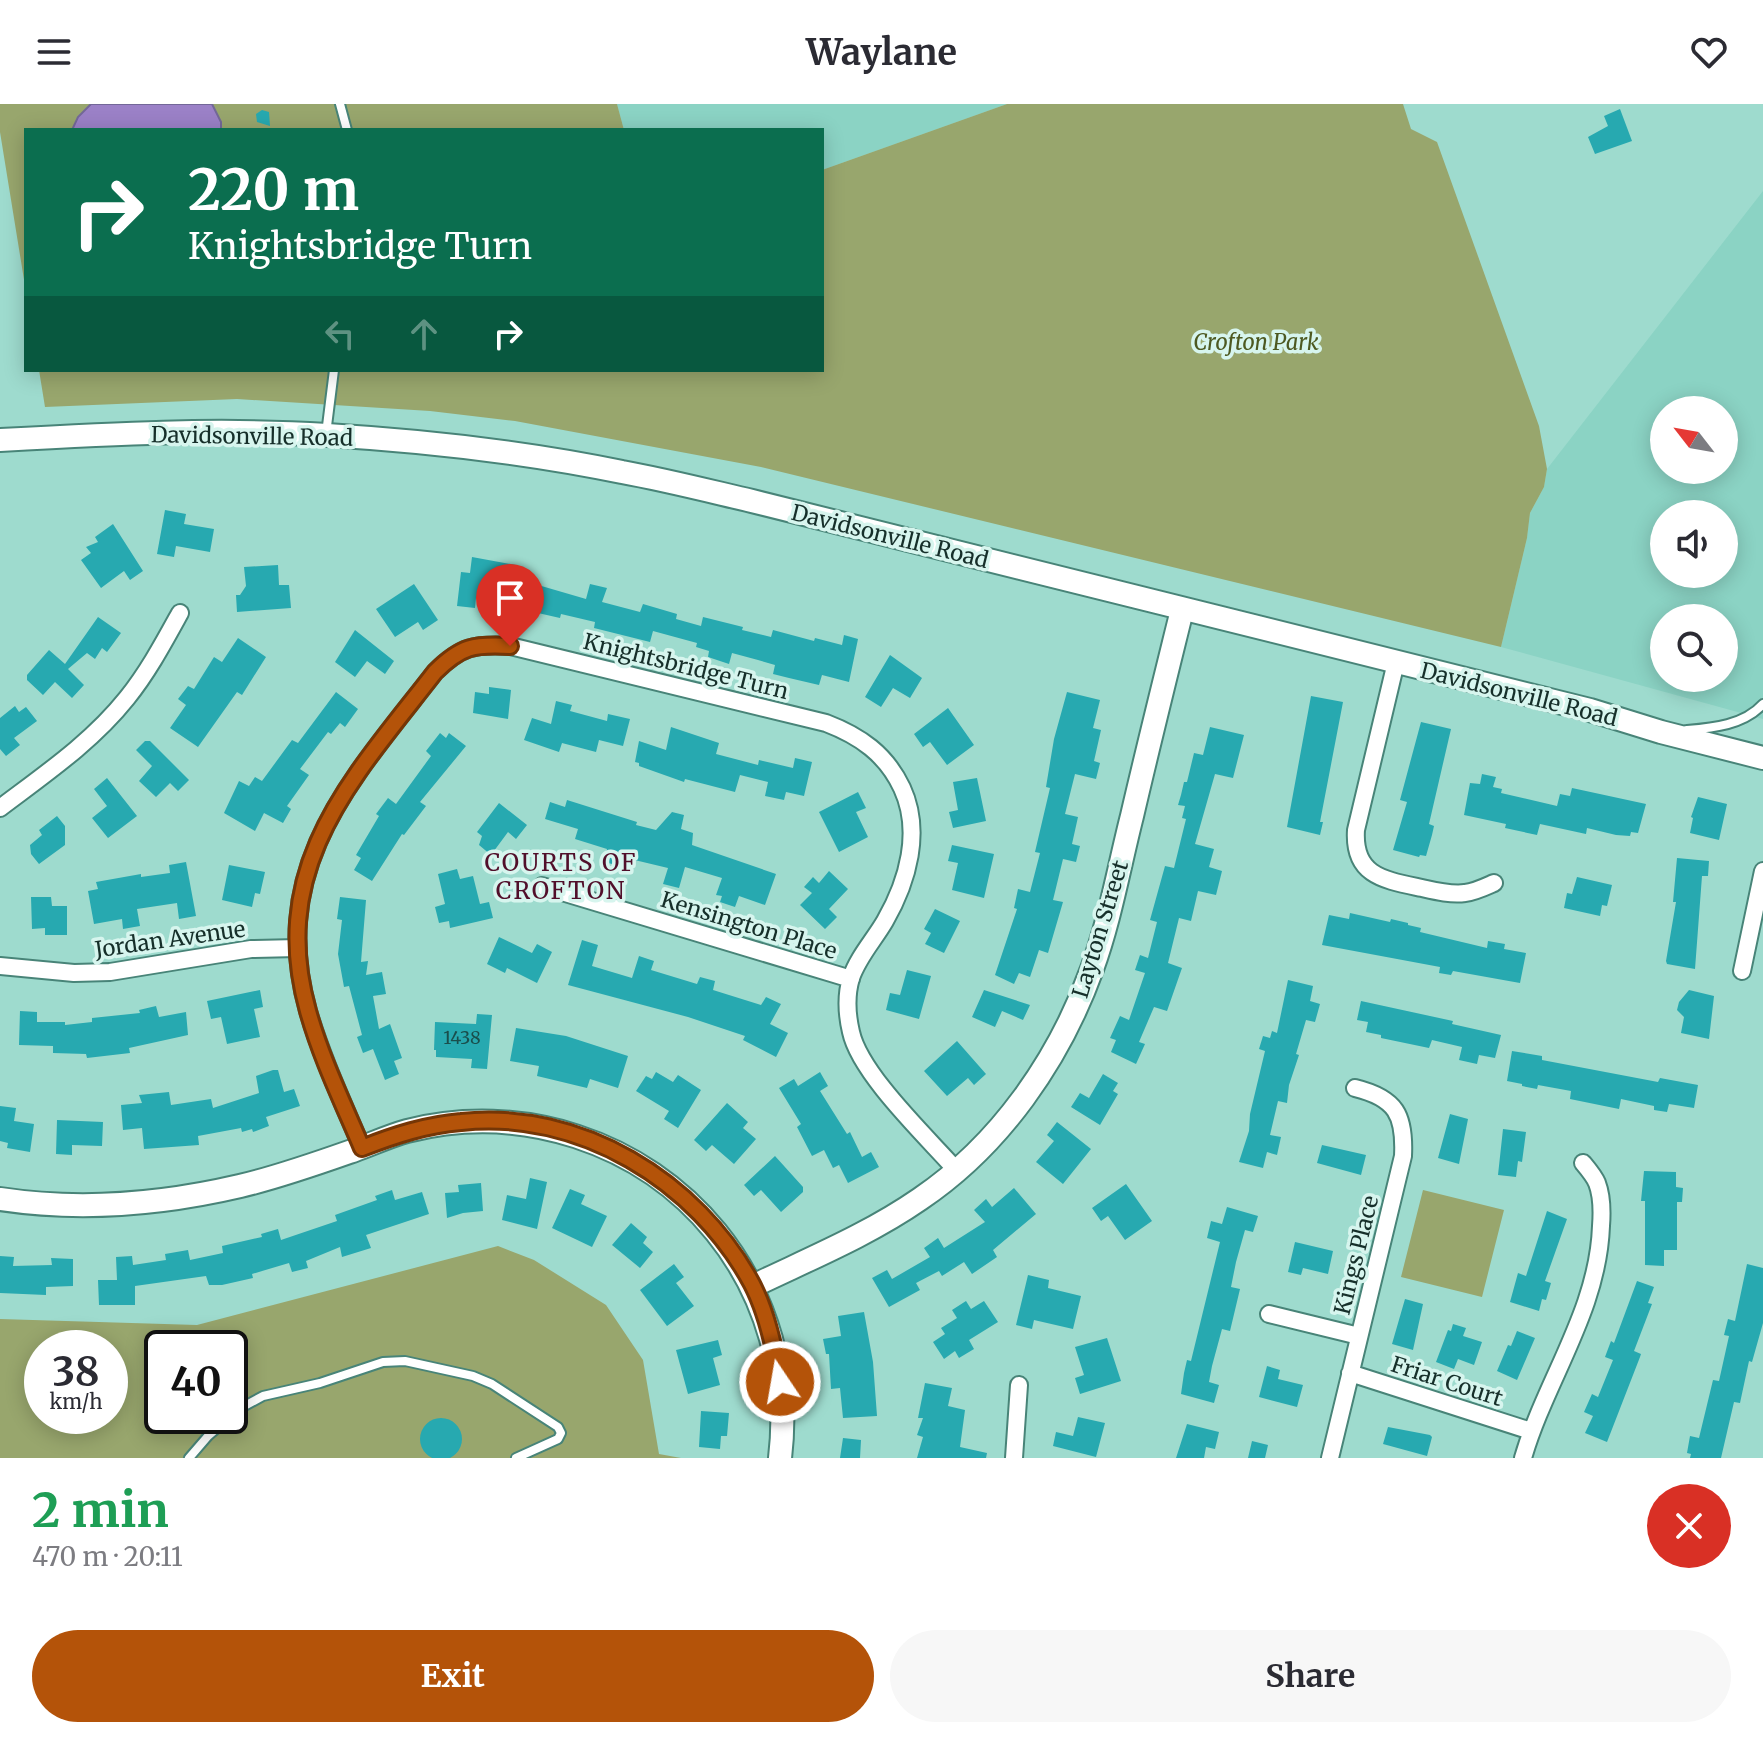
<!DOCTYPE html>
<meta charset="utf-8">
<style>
body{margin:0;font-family:Merriweather,serif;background:#f7f7f7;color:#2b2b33;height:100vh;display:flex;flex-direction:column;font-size:30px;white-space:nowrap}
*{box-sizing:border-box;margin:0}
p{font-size:26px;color:#7c7c81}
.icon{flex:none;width:44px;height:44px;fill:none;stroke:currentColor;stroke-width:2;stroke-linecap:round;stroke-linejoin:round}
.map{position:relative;height:1354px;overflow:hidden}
.side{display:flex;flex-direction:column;background:#fff;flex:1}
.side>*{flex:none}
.guide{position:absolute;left:24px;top:24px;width:800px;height:244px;border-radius:0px;box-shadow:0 4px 20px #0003;background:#0b6e4f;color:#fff;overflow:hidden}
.needle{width:52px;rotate:301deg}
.buttons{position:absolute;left:1650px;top:292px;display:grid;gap:16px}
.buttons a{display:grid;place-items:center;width:88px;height:88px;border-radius:50%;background:#fff;box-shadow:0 4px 20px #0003;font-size:40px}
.speed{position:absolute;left:24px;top:1226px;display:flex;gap:16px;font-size:40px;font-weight:700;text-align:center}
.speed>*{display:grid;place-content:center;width:104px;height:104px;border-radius:50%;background:#fff;box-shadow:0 4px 20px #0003;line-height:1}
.speed small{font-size:20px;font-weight:400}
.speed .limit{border:4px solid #111;border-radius:12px;background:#fff;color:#111}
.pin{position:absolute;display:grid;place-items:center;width:68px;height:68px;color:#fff;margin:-82px -34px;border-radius:50% 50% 50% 0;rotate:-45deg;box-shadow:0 0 8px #0007}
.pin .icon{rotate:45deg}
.me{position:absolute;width:88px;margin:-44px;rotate:348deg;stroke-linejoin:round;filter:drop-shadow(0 0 6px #0008)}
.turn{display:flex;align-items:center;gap:28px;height:168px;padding:0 32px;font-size:36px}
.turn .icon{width:104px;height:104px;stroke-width:2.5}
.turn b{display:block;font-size:56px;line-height:68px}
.lanes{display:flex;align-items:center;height:76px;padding:0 32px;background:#0003;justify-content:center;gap:40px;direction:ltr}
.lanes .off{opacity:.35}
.round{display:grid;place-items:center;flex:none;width:84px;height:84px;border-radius:42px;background:#f7f7f7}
.summary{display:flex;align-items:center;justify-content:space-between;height:136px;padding:0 32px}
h1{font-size:48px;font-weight:700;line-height:60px;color:#1e9e55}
.action{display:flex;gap:16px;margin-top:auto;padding:16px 32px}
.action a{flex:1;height:92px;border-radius:48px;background:#b45309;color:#fff;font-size:32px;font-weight:700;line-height:92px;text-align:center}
.action a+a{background:#f7f7f7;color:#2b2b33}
header{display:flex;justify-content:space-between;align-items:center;height:104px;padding:0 32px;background:#fff;font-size:36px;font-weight:700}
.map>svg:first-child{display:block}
.built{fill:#8bd3c4;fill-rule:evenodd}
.green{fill:#98a66d;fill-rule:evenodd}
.water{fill:#9b81c7;stroke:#736898;stroke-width:2}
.building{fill:#27a9b0}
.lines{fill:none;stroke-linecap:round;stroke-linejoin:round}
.lane-casing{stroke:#488478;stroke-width:12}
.street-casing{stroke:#488478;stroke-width:20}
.secondary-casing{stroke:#488478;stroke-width:26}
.lane{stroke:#fff;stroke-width:8}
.street{stroke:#fff;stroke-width:16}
.secondary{stroke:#fff;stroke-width:22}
.route-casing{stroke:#753606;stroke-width:20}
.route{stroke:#b45309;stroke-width:14}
.labels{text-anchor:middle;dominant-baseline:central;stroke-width:7;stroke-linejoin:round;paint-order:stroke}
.number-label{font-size:18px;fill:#1a4e4c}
.park-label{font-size:22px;font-style:italic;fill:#4d5921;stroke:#d7f5ee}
.street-label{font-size:22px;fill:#162f2a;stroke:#d7f5ee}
.neighbourhood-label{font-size:24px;letter-spacing:2px;fill:#510f2a;stroke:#d7f5ee}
</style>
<header><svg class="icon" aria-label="menu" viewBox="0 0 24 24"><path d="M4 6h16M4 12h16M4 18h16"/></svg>Waylane<svg class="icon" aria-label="heart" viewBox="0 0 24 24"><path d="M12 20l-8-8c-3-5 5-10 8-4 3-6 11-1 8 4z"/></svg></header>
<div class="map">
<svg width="1763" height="1354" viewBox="0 0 1763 1354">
<rect width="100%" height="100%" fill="#9edbce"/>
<path class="built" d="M617 0H1007L822 66V26H624Z
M1763 87V615L1501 543 1527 434 1530 409 1544 383 1547 365ZM1664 306H1724V366H1664ZM1664 410H1724V470H1664ZM1664 514H1724V574H1664Z"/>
<path class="green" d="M0 0H617L624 26H26V188L0 28Z
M1007 0H1403L1411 25 1437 38 1539 322 1547 365 1544 383 1530 409 1527 434 1501 543 761 363 515 317 430 307 237 295 45 303 39 266H822V66Z
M1423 1086 1504 1106 1482 1193 1401 1173Z
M498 1142 534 1156 606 1201 643 1256 659 1350 681 1354H0V1215L197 1221ZM42 1244H110V1312H42ZM162 1244H230V1312H162Z"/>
<path class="water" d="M91 0H212L221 18V26H72L78 13Z"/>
<path class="building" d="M1620 5 1632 37 1595 50 1588 33 1608 22 1604 12Z
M262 6 269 8 270 22 257 18 256 10Z
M165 406 186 410 184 420 214 425 210 448 176 442 174 453 157 450Z
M113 420 143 467 130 476 124 467 101 484 81 456 91 449 86 443 98 438 95 433Z
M472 453 516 461 514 474 586 495 590 480 607 484 602 498 640 508 643 500 677 510 676 515 701 522 703 513 743 523 742 526 771 533 773 526 814 537 815 534 842 541 844 531 858 535 849 578 822 571 819 581 789 574 773 570 775 561 758 556 732 549 729 560 708 553 709 547 696 543 697 539 653 527 650 538 594 524 595 518 561 510 560 514 538 509V502L503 494V497L476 494 475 504 457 502 461 468 470 469Z
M278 461 279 481H289L291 504 237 508 236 491H240L246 482 244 463Z
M414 480 438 516 423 526 418 518 395 533 376 505Z
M98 513 121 529 107 548 102 544 95 555 87 549 68 565 84 581 72 594 55 578 43 591 27 576V571L49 546 65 560Z
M355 526 394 557 385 570 367 557 355 573 335 558Z
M238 534 266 553 242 591 237 588 198 643 170 624 186 601 178 595 188 582 194 585 214 553 222 558Z
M890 551 922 574 910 594 893 584 881 603 865 593Z
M489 583 511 586 508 615 473 609 475 588 489 590Z
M336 588 358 605 345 623 340 619 331 630 328 628 300 665 309 671 287 702 291 705 283 719 264 709 255 727 224 709 239 677 249 682 255 673 262 677 292 636 298 639Z
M1067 588 1100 596 1093 624 1101 626 1094 657 1100 659 1096 675 1075 670 1065 710 1078 713 1072 740 1080 742 1076 758 1063 755 1053 796 1063 798 1048 849 1039 846 1030 873 1019 869 1014 880 995 871 1017 805 1014 804 1018 785 1030 788 1040 749 1035 748 1050 684 1046 683 1054 635Z
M1311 592 1343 598 1320 718H1323L1320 731 1287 723Z
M556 597 572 601 570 607 607 617 608 610 630 615 623 642 599 636 596 648 562 639 559 648 524 636 532 614 551 620Z
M15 602 19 608 26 603 37 617 14 634 20 641 6 652 0 645V614Z
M948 604 974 641 947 661 930 638 923 643 914 630Z
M1421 618 1451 625 1429 720 1434 722 1432 731 1426 752 1420 751 1419 753 1393 746 1407 698 1400 696Z
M671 623 719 639 716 650 758 661 759 656 793 664 795 654 812 658 804 692 786 688 784 696 765 692 768 678 740 671 735 688 685 675 684 678 639 662V659L635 658 639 637 666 646Z
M1210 623 1244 631 1233 674 1215 670 1195 740 1214 745 1209 763 1222 767 1216 791 1198 787 1191 817 1179 814 1168 859 1182 864 1167 907 1154 903 1139 938 1145 940 1136 960 1111 948 1116 936 1110 934 1120 912 1129 916 1145 869 1135 866 1140 851 1148 854 1157 818 1150 816 1165 762 1174 764 1186 715 1182 714 1185 702 1178 701 1181 691 1184 678H1187L1194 649 1203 651Z
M440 629 446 634 449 629 466 642 420 698 426 702 404 731 402 730 372 777 354 766 361 754 356 751 379 712 376 710 388 694 396 700 431 652 426 647Z
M145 637H150L189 676 178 687 170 679 156 693 139 677 152 662 136 646Z
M1482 670 1496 673 1493 683 1502 685 1501 689 1557 702 1560 690 1570 692 1572 684 1646 700 1638 729 1631 728 1630 732 1616 731 1587 724 1586 730 1540 720 1537 731 1505 724 1506 720 1464 711 1470 679 1480 680Z
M107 674 137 712 108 734 92 714 107 702 94 685Z
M977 674 986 717 953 724 949 708 958 706 953 678Z
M858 688 866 704 856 708 868 733 839 748 819 708Z
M1698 693 1727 700 1719 736 1690 729 1693 714 1691 713Z
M567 696 637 718 636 721 656 726 672 708 684 711 681 725 693 729 692 741 776 770 765 801 739 792 735 803 720 798 722 792 716 791 722 774 685 763 679 784 663 780 668 764 622 753 620 762 604 758 607 745 575 735 578 725 545 715 550 698 565 703Z
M499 699 527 721 516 735 508 728 491 751 479 741 482 732 477 728Z
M57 712 65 722V741L39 760 31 750 30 741 42 731 39 726Z
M952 741 994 750 984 794 952 786 958 759 948 757Z
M1677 754 1709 757 1708 772H1702L1695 865 1667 860 1666 857 1676 798H1673Z
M186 758 196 812 179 815 177 799 137 805 140 822 123 825 122 815 94 820 88 787 98 785 96 778 141 770V773L170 769 169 761Z
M229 761 265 768 260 790 255 789 252 803 222 796Z
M457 765 460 775 473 772 480 800 489 798 493 814 450 824 449 817 439 819 435 803 445 800 438 770Z
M829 767 848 785 829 805 837 813 825 825 800 801 812 789 804 783 813 773 819 779Z
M1577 773 1612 781 1607 802 1602 801 1600 812 1564 804 1567 789 1572 790Z
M31 793H51L52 802H67V831H45V824L32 825Z
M340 793 366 796 361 858 368 857 366 871 382 868 386 890 373 892 379 925 390 920 402 954 394 957 399 970 385 976 373 945 363 949 357 933 362 931 349 882 344 883 338 850 342 816 337 815Z
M935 805 960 817 944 849 925 840 931 829 924 825Z
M1350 809 1390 818 1391 815 1408 819V821L1421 824 1420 828 1487 844 1488 837 1505 840 1504 845 1526 849 1520 879 1453 867 1451 871 1439 869 1440 863 1322 841 1329 811 1349 815Z
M499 833 532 849 537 840 552 848 537 879 507 864 505 869 487 860Z
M582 836 598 841 592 862 632 874 639 852 654 857 651 866 697 880 700 873 715 877 713 886 761 901 766 893 781 900 770 920 788 929 776 953 743 936 745 932 688 913 568 881Z
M907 866 931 872 919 915 886 906 890 889 900 891Z
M1288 876 1313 882 1310 897 1320 900 1315 918 1306 916 1296 950 1299 951 1289 981 1287 999 1278 997 1270 1031 1281 1033 1277 1051 1267 1048 1263 1064 1239 1058 1249 1027 1250 1010 1265 947 1259 945 1263 932 1270 934 1272 927 1277 929Z
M260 886 263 903 254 905 260 933 227 940 221 913 211 915 207 897Z
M984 886 1030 901 1023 916 1002 907 995 923 972 913Z
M1689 886 1714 892 1709 935 1681 929 1684 913 1677 906 1679 898Z
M1361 897 1453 917 1452 920 1501 931 1495 954 1479 951 1477 960 1459 956 1462 943 1432 936 1429 944 1381 934V931L1366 928 1368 918 1357 916Z
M156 902 159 913 186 908 188 931 129 944 130 949 87 954 86 950 53 949V942L19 941 20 907 37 908V918H65V921L92 918V914L140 909 139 906Z
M477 910 492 911 487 965 471 964 472 955 436 953V946H434L435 918 476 920Z
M516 924 566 932 628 952 618 984 590 975 587 984 537 972 539 962 510 957Z
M957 937 986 970 974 981 968 974 947 992 924 967Z
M1512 947 1542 952V956L1658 978 1660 974 1698 981 1694 1004 1669 1000 1667 1008 1654 1006V1002L1621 995 1619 1005 1570 995 1571 987 1538 981 1537 985 1522 982V980L1507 977Z
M273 966H278L284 988 294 985 300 1002 266 1013 269 1022 253 1028 252 1025 242 1028 241 1024 198 1032 199 1041 144 1045 142 1024 123 1026 121 1001 142 999 139 991 169 988 171 1001 211 995 213 1004 259 989 256 972Z
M656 968 673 978 678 971 701 986 678 1024 664 1015 669 1007 636 987 646 972 652 975Z
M820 968 828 982 820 987 847 1030 850 1028 862 1053 871 1048 879 1063 848 1079 839 1061 833 1064 824 1046 812 1052 797 1023 801 1020 779 984 794 975 798 982Z
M1103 970 1118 979 1113 987 1118 990 1100 1021 1071 1003 1080 989 1089 994Z
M727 999 748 1018 743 1024 756 1035 734 1060 712 1041 706 1047 694 1036Z
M0 1002 16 1004 14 1017 34 1020 30 1048 7 1044 8 1039 0 1037Z
M1450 1010 1468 1015 1459 1060 1438 1054Z
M57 1016 103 1018 102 1042 72 1041V1051L56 1050Z
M1057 1018 1091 1045 1063 1080 1036 1058 1054 1037 1047 1031Z
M1503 1025 1526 1028 1522 1058 1518 1057 1516 1073 1498 1071Z
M1322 1041 1366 1051 1361 1071 1317 1059Z
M775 1052 803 1083V1088L781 1108 761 1086 754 1092 744 1081Z
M1644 1067 1676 1068V1083L1683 1084 1682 1098H1677V1146H1664V1162L1645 1161V1097H1641Z
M530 1074 547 1078 537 1125 502 1116 507 1091 526 1095Z
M481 1079 483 1107 463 1109 447 1114 445 1089 459 1088 458 1081Z
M1126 1080 1152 1117 1125 1136 1108 1112 1101 1117 1092 1104Z
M1014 1084 1036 1110 993 1146 997 1153 972 1170 964 1158 942 1172 939 1167 916 1179 920 1186 889 1203 872 1174 887 1166 892 1175 930 1153 924 1144 938 1134 944 1144 985 1118 974 1106 986 1095 992 1103Z
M570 1085 585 1091 581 1100 607 1112 592 1143 552 1124Z
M392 1086 395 1096 422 1088 429 1110 366 1131 371 1144 342 1153 340 1143 306 1157 308 1164 292 1168 289 1159 252 1170 253 1174 222 1181H209L206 1172 135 1182V1201H99L98 1176H117L116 1153 132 1152 133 1161 166 1156 165 1150 188 1146 190 1156 223 1149 222 1142 262 1133 261 1130 278 1125 281 1136 337 1117 335 1111 377 1096 375 1092Z
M1227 1103 1258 1112 1253 1128 1245 1126 1236 1158 1231 1183 1240 1185 1230 1227 1222 1225 1212 1262 1209 1278 1219 1281 1214 1299 1181 1290 1184 1269 1187 1256 1191 1257 1220 1138 1207 1134 1211 1117 1222 1120Z
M1547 1107 1567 1115 1545 1177 1551 1179 1546 1196 1542 1195 1539 1207 1510 1198 1518 1169 1526 1172Z
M631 1119 647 1133 643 1139 653 1148 640 1164 612 1141Z
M1295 1138 1333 1147 1328 1170 1303 1164 1301 1171 1288 1168Z
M0 1152 14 1153 13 1162 52 1161 51 1154 73 1155V1182L46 1183V1191L0 1189Z
M674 1160 684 1173 676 1179 694 1202 667 1222 640 1186Z
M1747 1160 1763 1164V1219L1752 1258 1749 1257 1740 1299 1734 1298 1721 1354H1690L1691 1350 1687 1349 1690 1332 1699 1334 1713 1276 1719 1277 1729 1232 1724 1231 1728 1215 1735 1217Z
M1028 1171 1049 1176 1048 1184 1081 1192 1073 1225 1034 1216 1032 1225 1016 1221Z
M1637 1177 1654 1183 1648 1199 1652 1200 1634 1247 1641 1250 1640 1253 1607 1338 1585 1329 1593 1312 1584 1308 1592 1290 1598 1293 1613 1256 1605 1253 1611 1237 1614 1239Z
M1405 1195 1423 1200 1413 1246 1392 1240Z
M966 1197 971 1205 984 1197 998 1218 969 1236 974 1245 959 1254 955 1247 944 1255 933 1238 945 1230 941 1224 957 1214 952 1206Z
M864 1208 873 1258 877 1312 843 1314 840 1284 831 1285 829 1250H826L823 1235 841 1232 838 1212Z
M1453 1220 1466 1224 1463 1232 1482 1238 1474 1261 1458 1255 1454 1265 1436 1258 1448 1226 1451 1227Z
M1517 1227 1535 1234 1517 1276 1497 1267 1508 1241 1511 1242Z
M1107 1234 1121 1277 1080 1290 1075 1274 1084 1271 1075 1243Z
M718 1236 722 1251 713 1254 720 1281 688 1290 676 1246Z
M1267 1262 1280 1266 1278 1275 1303 1281 1297 1303 1259 1293Z
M925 1279 952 1284 948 1302 965 1306 960 1343 987 1349 986 1354H917L923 1333 917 1331 923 1314H918Z
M701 1307 729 1309 727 1332H721L720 1345 699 1343Z
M1078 1313 1105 1319 1096 1353 1053 1342 1056 1328 1073 1332Z
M420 1335a21 21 0 1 1 42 0a21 21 0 1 1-42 0Z
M1187 1320 1219 1328 1215 1345 1206 1343 1204 1354H1176Z
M1388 1323 1430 1331 1432 1333 1427 1352 1383 1340Z
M843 1334 861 1336 860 1354H840Z
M1252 1337 1268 1341 1265 1354H1248Z"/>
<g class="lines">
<g class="lane-casing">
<path id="lane" d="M340 0 347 26
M326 330 334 266
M1687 626C1713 624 1744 621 1763 600
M189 1354 208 1332 239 1305 263 1292 320 1279 383 1258 405 1257 473 1272 492 1280 558 1323 561 1329 558 1335 516 1354"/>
</g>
<g class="street-casing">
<path id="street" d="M1396 558 1356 726C1353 772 1384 776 1422 784 1435 787 1451 791 1465 789 1475 788 1485 783 1494 779
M0 704C45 670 92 638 127 594 148 568 164 538 180 509
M542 782 851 875
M0 862 74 869 110 868 251 845 298 844
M1742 867 1763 767
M362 1044C343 999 322 954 308 907 267 761 353 674 435 568 461 542 474 540 510 542L826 619C860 632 886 650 902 684 922 727 908 777 885 817 874 836 858 853 851 874 846 891 847 911 851 928 860 970 927 1033 957 1067
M1269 1210 1359 1232
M1350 1269 1531 1327
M1014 1354 1019 1281
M1330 1354 1403 1052C1405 1011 1396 994 1355 984
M1523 1354C1546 1275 1598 1207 1601 1122 1602 1109 1602 1092 1597 1079 1594 1072 1588 1065 1583 1059"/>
</g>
<g class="secondary-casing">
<path id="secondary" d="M0 336C109 330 218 324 327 331 426 337 525 348 622 368 666 376 709 387 752 397L1590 606 1661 628 1763 654
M0 1095C79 1107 163 1100 240 1082 279 1073 318 1059 355 1046 372 1040 389 1032 407 1027 521 998 642 1037 716 1128 767 1191 790 1273 780 1354
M753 1182C809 1155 868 1131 920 1095 1000 1041 1059 956 1092 865 1110 816 1119 763 1132 712 1148 643 1165 575 1182 506"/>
</g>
<use href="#lane" class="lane"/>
<use href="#street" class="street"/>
<use href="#secondary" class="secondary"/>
</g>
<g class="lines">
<g class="route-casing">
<path id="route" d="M510 542C474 540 461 542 435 568 353 674 267 761 308 907 321 954 343 999 362 1044 395 1031 426 1021 461 1018 579 1005 697 1077 752 1180 767 1209 775 1246 780 1278"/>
</g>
<use href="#route" class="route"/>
</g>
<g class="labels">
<g class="number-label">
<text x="462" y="933">1438</text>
</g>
<g class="park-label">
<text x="1256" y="238">Crofton Park</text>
</g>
<g class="street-label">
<text transform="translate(252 332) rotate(1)">Davidsonville Road</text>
<text transform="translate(890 432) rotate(14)">Davidsonville Road</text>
<text transform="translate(686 562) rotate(14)">Knightsbridge Turn</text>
<text transform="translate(1519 590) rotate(14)">Davidsonville Road</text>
<text transform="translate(749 821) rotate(17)">Kensington Place</text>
<text transform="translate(1100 825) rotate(-73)">Layton Street</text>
<text transform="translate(170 835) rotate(-8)">Jordan Avenue</text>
<text transform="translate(1356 1151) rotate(-76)">Kings Place</text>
<text transform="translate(1447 1277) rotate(18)">Friar Court</text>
</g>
<g class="neighbourhood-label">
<text x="561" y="758">COURTS OF<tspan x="561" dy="28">CROFTON</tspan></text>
</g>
</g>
</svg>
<div class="buttons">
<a><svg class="needle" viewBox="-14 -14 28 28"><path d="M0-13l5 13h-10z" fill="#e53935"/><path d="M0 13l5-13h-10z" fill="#7c7c81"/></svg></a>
<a><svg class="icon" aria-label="sound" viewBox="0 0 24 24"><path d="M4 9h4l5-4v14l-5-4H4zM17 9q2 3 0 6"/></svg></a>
<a><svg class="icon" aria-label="search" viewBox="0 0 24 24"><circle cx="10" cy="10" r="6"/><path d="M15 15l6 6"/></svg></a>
</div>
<div class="speed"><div>38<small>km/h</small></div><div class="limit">40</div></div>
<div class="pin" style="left:510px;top:542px;background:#d93025"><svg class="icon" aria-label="arrive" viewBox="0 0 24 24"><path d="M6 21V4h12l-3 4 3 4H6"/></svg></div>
<svg class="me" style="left:780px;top:1278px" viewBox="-20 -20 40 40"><circle r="17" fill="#b45309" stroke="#fff" stroke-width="3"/><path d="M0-11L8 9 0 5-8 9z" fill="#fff"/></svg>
<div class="guide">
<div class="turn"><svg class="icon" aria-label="right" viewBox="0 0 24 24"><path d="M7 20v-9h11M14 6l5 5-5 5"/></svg><div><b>220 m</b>Knightsbridge Turn</div></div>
<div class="lanes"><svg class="icon off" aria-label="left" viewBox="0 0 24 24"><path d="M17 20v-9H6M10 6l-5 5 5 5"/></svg><svg class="icon off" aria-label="ahead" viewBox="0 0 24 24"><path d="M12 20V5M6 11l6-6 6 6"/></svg><svg class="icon" aria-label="right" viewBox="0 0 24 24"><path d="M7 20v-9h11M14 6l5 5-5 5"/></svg></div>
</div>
</div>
<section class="side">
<div class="summary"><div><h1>2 min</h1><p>470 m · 20:11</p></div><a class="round" style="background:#d93025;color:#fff"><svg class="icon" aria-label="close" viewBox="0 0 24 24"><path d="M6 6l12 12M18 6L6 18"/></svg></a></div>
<div class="action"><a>Exit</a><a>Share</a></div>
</section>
